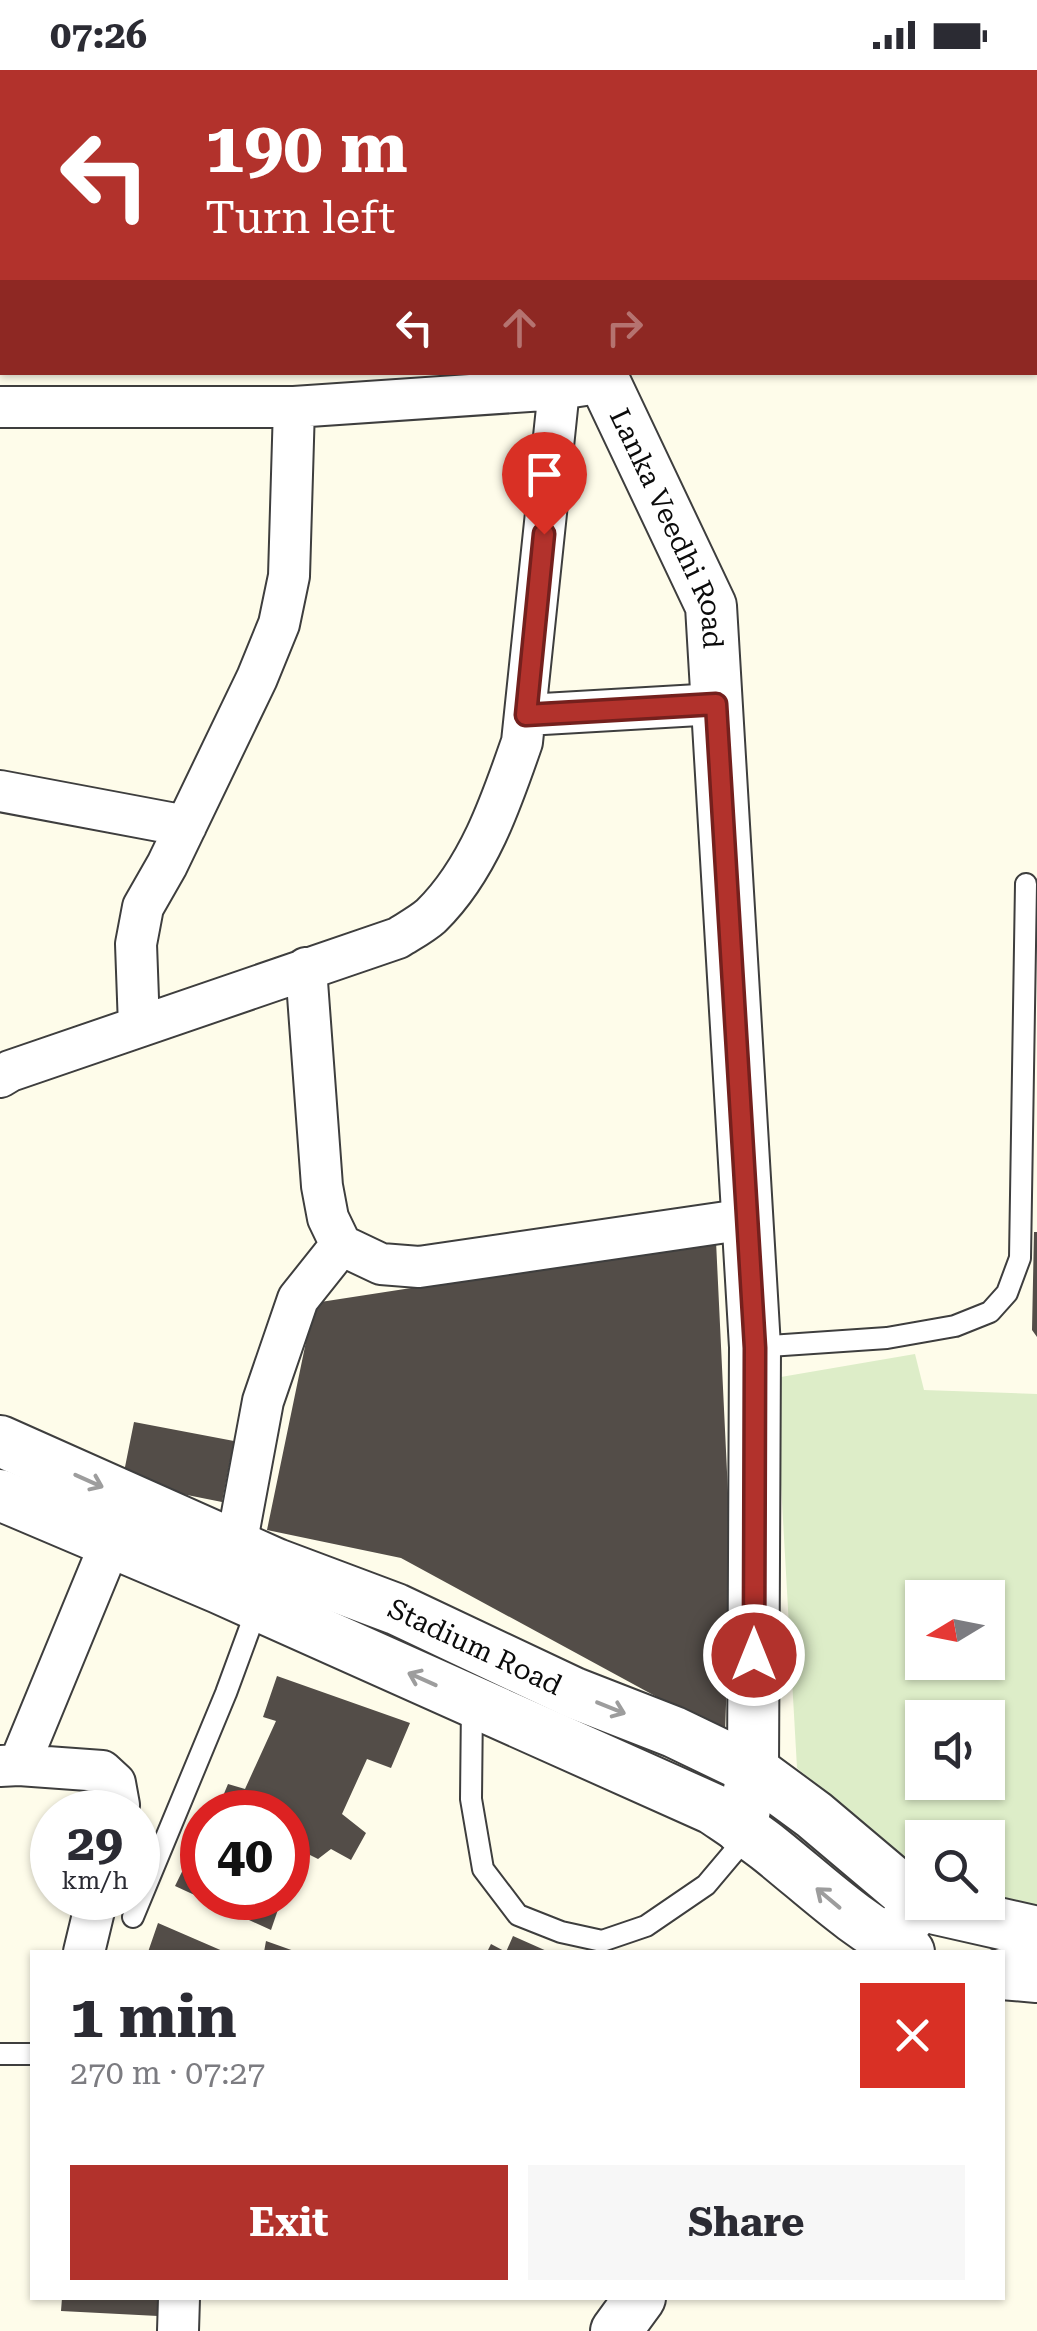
<!DOCTYPE html>
<meta charset="utf-8">
<style>
body{margin:0;font-family:"Roboto Serif",serif;background:#f7f7f7;color:#2b2b33;height:100vh;display:flex;flex-direction:column;font-size:38px;white-space:nowrap}
*{box-sizing:border-box;margin:0}
p{font-size:32px;color:#7c7c81}
.icon{flex:none;width:55px;height:55px;fill:none;stroke:currentColor;stroke-width:2;stroke-linecap:round;stroke-linejoin:round}
.map{position:relative;flex:1;overflow:hidden}
.panel{position:absolute;left:30px;top:1880px;width:975px;height:350px;display:flex;flex-direction:column;background:#fff;border-radius:0px;box-shadow:0 2px 8px #0004}
.panel>*{flex:none}
.guide{position:absolute;left:0px;top:0px;width:1038px;height:305px;box-shadow:0 2px 8px #0004;background:#b2322c;color:#fff;overflow:hidden}
.needle{width:65px;rotate:260deg}
.buttons{position:absolute;left:905px;top:1510px;display:grid;gap:20px}
.buttons a{display:grid;place-items:center;width:100px;height:100px;border-radius:0px;background:#fff;box-shadow:0 2px 8px #0004;font-size:50px}
.speed{position:absolute;left:30px;top:1720px;display:flex;gap:20px;font-size:50px;font-weight:700;text-align:center}
.speed>*{display:grid;place-content:center;width:130px;height:130px;border-radius:50%;background:#fff;box-shadow:0 2px 8px #0004;line-height:1}
.speed small{font-size:25px;font-weight:400}
.speed .limit{border:15px solid #d22;background:#fff;color:#111}
.pin{position:absolute;display:grid;place-items:center;width:85px;height:85px;color:#fff;margin:-102px -42px;border-radius:50% 50% 50% 0;rotate:-45deg;box-shadow:0 0 10px #0007}
.pin .icon{rotate:45deg}
.me{position:absolute;width:110px;margin:-55px;rotate:0deg;stroke-linejoin:round;filter:drop-shadow(0 0 8px #0008)}
.turn{display:flex;align-items:center;gap:35px;height:210px;padding:0 40px;font-size:45px}
.turn .icon{width:130px;height:130px;stroke-width:2.5}
.turn b{display:block;font-size:70px;line-height:85px}
.lanes{display:flex;align-items:center;height:95px;padding:0 40px;background:#0003;justify-content:center;gap:50px;direction:ltr}
.lanes .off{opacity:.35}
.round{display:grid;place-items:center;flex:none;width:105px;height:105px;border-radius:0px;background:#f7f7f7}
.summary{display:flex;align-items:center;justify-content:space-between;height:170px;padding:0 40px}
h1{font-size:60px;font-weight:700;line-height:75px}
.cta{display:flex;gap:20px;margin-top:auto;padding:20px 40px}
.cta a{flex:1;height:115px;border-radius:0px;background:#b2322c;color:#fff;font-size:40px;font-weight:700;line-height:115px;text-align:center}
.cta a+a{background:#f7f7f7;color:#2b2b33}
.status{display:flex;justify-content:space-between;align-items:center;height:70px;padding:0 50px;background:#fff;direction:ltr}
.status svg{height:28px;fill:currentColor}
.map>svg:first-child{display:block}
.pitch{fill:#ddedc8;fill-rule:evenodd}
.building{fill:#534d48}
.lines{fill:none;stroke-linecap:round;stroke-linejoin:round}
.service-casing{stroke:#3e3e3e;stroke-width:24}
.minor-casing{stroke:#3e3e3e;stroke-width:44}
.tertiary-casing{stroke:#3e3e3e;stroke-width:54}
.service{stroke:#fff;stroke-width:20}
.minor{stroke:#fff;stroke-width:40}
.tertiary{stroke:#fff;stroke-width:50}
.oneway{stroke:#9d9d9d}
.route-casing{stroke:#74201d;stroke-width:25}
.route{stroke:#b2322c;stroke-width:18}
.labels{text-anchor:middle;dominant-baseline:central;stroke-width:10;stroke-linejoin:round;paint-order:stroke}
.street-label{font-size:28px;fill:#0b0b0b;stroke:#fff}
</style>
<div class="status"><b>07:26</b><svg viewBox="0 0 49 12"><path d="M0 12V9h3v3zM5 12V6h3v6zM10 12V3h3v9zM15 12V0h3v12zM26 1h20v11H26zM47 4h2v5h-2z"/></svg></div>
<div class="map">
<svg width="1037" height="2261" viewBox="0 0 1037 2261">
<rect width="100%" height="100%" fill="#fefcea"/>
<path class="pitch" d="M915 1284 924 1320 1037 1324V1836L1010 1832 988 1824V1768H922V1797L895 1785 797 1698 775 1308ZM922 1528H988V1592H922ZM922 1648H988V1712H922Z"/>
<path class="building" d="M1034 1162H1037V1267L1032 1260Z
M716 1171 731 1486 725 1664 401 1488 267 1460 314 1233Z
M134 1352 234 1371 222 1432 122 1412Z
M277 1606 410 1653 391 1698 367 1689 342 1744 366 1763 351 1790 331 1779 318 1789 288 1774V1742H255L218 1738 228 1714 245 1719 276 1651 263 1647Z
M202 1761V1828H282L271 1860 175 1816Z
M158 1853 225 1882H148Z
M513 1866 549 1882H487L491 1874 506 1882Z
M266 1871 297 1882H264Z
M62 2228H159L158 2246 61 2241Z"/>
<g class="lines">
<g class="service-casing">
<path id="service" d="M755 1277 887 1268 955 1256 990 1242 1007 1223 1020 1188 1026 814
M472 1633 471 1729 483 1799 518 1845 561 1862 602 1871 646 1856 706 1815 749 1764
M133 1847 226 1623 258 1536
M0 1984H32"/>
</g>
<g class="minor-casing">
<path id="minor" d="M652 2V0
M867 2V0
M1035 188H1037
M0 337H294L559 319 585 315
M526 645 716 634
M0 721 186 756
M306 898 322 1116 328 1148 341 1175 381 1194 419 1197 747 1149
M139 956 136 874 143 837 167 795 257 608 279 554 289 506 294 337
M0 1007 10 1001 398 868C409 861 422 854 431 846 478 800 501 733 522 672L559 319
M236 1476 263 1331 298 1229 341 1175
M19 1695 111 1472
M0 1696 19 1695 102 1701 115 1713 119 1735 118 1742
M84 1882 97 1828
M178 2261 179 2228"/>
</g>
<g class="tertiary-casing">
<g id="tertiary">
<path d="M456 0 457 2"/>
<path id="s1" d="M600 302 711 536 755 1277 753 1700 741 1759"/>
<path id="s2" d="M0 1371 276 1494 396 1539 574 1623 674 1662 753 1700 814 1745 904 1821 922 1831 882 1882"/>
<path d="M0 1425 219 1518 713 1739C732 1752 752 1765 771 1780 816 1816 857 1856 909 1882"/>
<path d="M925 1832 936 1839 1037 1862"/>
<path d="M1002 1904 1037 1907"/>
<path d="M616 2261 640 2228"/>
</g>
</g>
<use href="#service" class="service"/>
<use href="#minor" class="minor"/>
<use href="#tertiary" class="tertiary"/>
</g>
<defs><path id="oneway-shaft" d="M-6 0H5M1.5-3L5.5 0L1.5 3" fill="none" stroke-width="1.6" stroke-linecap="round" stroke-linejoin="round" transform="scale(2.5)"/></defs>
<g class="oneway">
<use href="#oneway-shaft" transform="translate(89 1411) rotate(24)"/>
<use href="#oneway-shaft" transform="translate(422 1609) rotate(-156)"/>
<use href="#oneway-shaft" transform="translate(611 1638) rotate(22)"/>
<use href="#oneway-shaft" transform="translate(828 1828) rotate(-140)"/>
</g>
<g class="lines">
<g class="route-casing">
<path id="route" d="M544 464 526 645 716 634 755 1278 754 1585"/>
</g>
<use href="#route" class="route"/>
</g>
<g class="labels">
<g class="street-label">
<text stroke="none"><textPath href="#s1" startOffset="172">Lanka Veedhi Road</textPath></text>
<text stroke="none"><textPath href="#s2" startOffset="518">Stadium Road</textPath></text>
</g>
</g>
</svg>
<div class="buttons">
<a><svg class="needle" viewBox="-14 -14 28 28"><path d="M0-13l5 13h-10z" fill="#e53935"/><path d="M0 13l5-13h-10z" fill="#7c7c81"/></svg></a>
<a><svg class="icon" aria-label="sound" viewBox="0 0 24 24"><path d="M4 9h4l5-4v14l-5-4H4zM17 9q2 3 0 6"/></svg></a>
<a><svg class="icon" aria-label="search" viewBox="0 0 24 24"><circle cx="10" cy="10" r="6"/><path d="M15 15l6 6"/></svg></a>
</div>
<div class="speed"><div>29<small>km/h</small></div><div class="limit">40</div></div>
<div class="pin" style="left:544px;top:464px;background:#d93025"><svg class="icon" aria-label="arrive" viewBox="0 0 24 24"><path d="M6 21V4h12l-3 4 3 4H6"/></svg></div>
<svg class="me" style="left:754px;top:1585px" viewBox="-20 -20 40 40"><circle r="17" fill="#b2322c" stroke="#fff" stroke-width="3"/><path d="M0-11L8 9 0 5-8 9z" fill="#fff"/></svg>
<div class="guide">
<div class="turn"><svg class="icon" aria-label="left" viewBox="0 0 24 24"><path d="M17 20v-9H6M10 6l-5 5 5 5"/></svg><div><b>190 m</b>Turn left</div></div>
<div class="lanes"><svg class="icon" aria-label="left" viewBox="0 0 24 24"><path d="M17 20v-9H6M10 6l-5 5 5 5"/></svg><svg class="icon off" aria-label="ahead" viewBox="0 0 24 24"><path d="M12 20V5M6 11l6-6 6 6"/></svg><svg class="icon off" aria-label="right" viewBox="0 0 24 24"><path d="M7 20v-9h11M14 6l5 5-5 5"/></svg></div>
</div>
<section class="panel">
<div class="summary"><div><h1>1 min</h1><p>270 m · 07:27</p></div><a class="round" style="background:#d93025;color:#fff"><svg class="icon" aria-label="close" viewBox="0 0 24 24"><path d="M6 6l12 12M18 6L6 18"/></svg></a></div>
<div class="cta"><a>Exit</a><a>Share</a></div>
</section>
</div>
